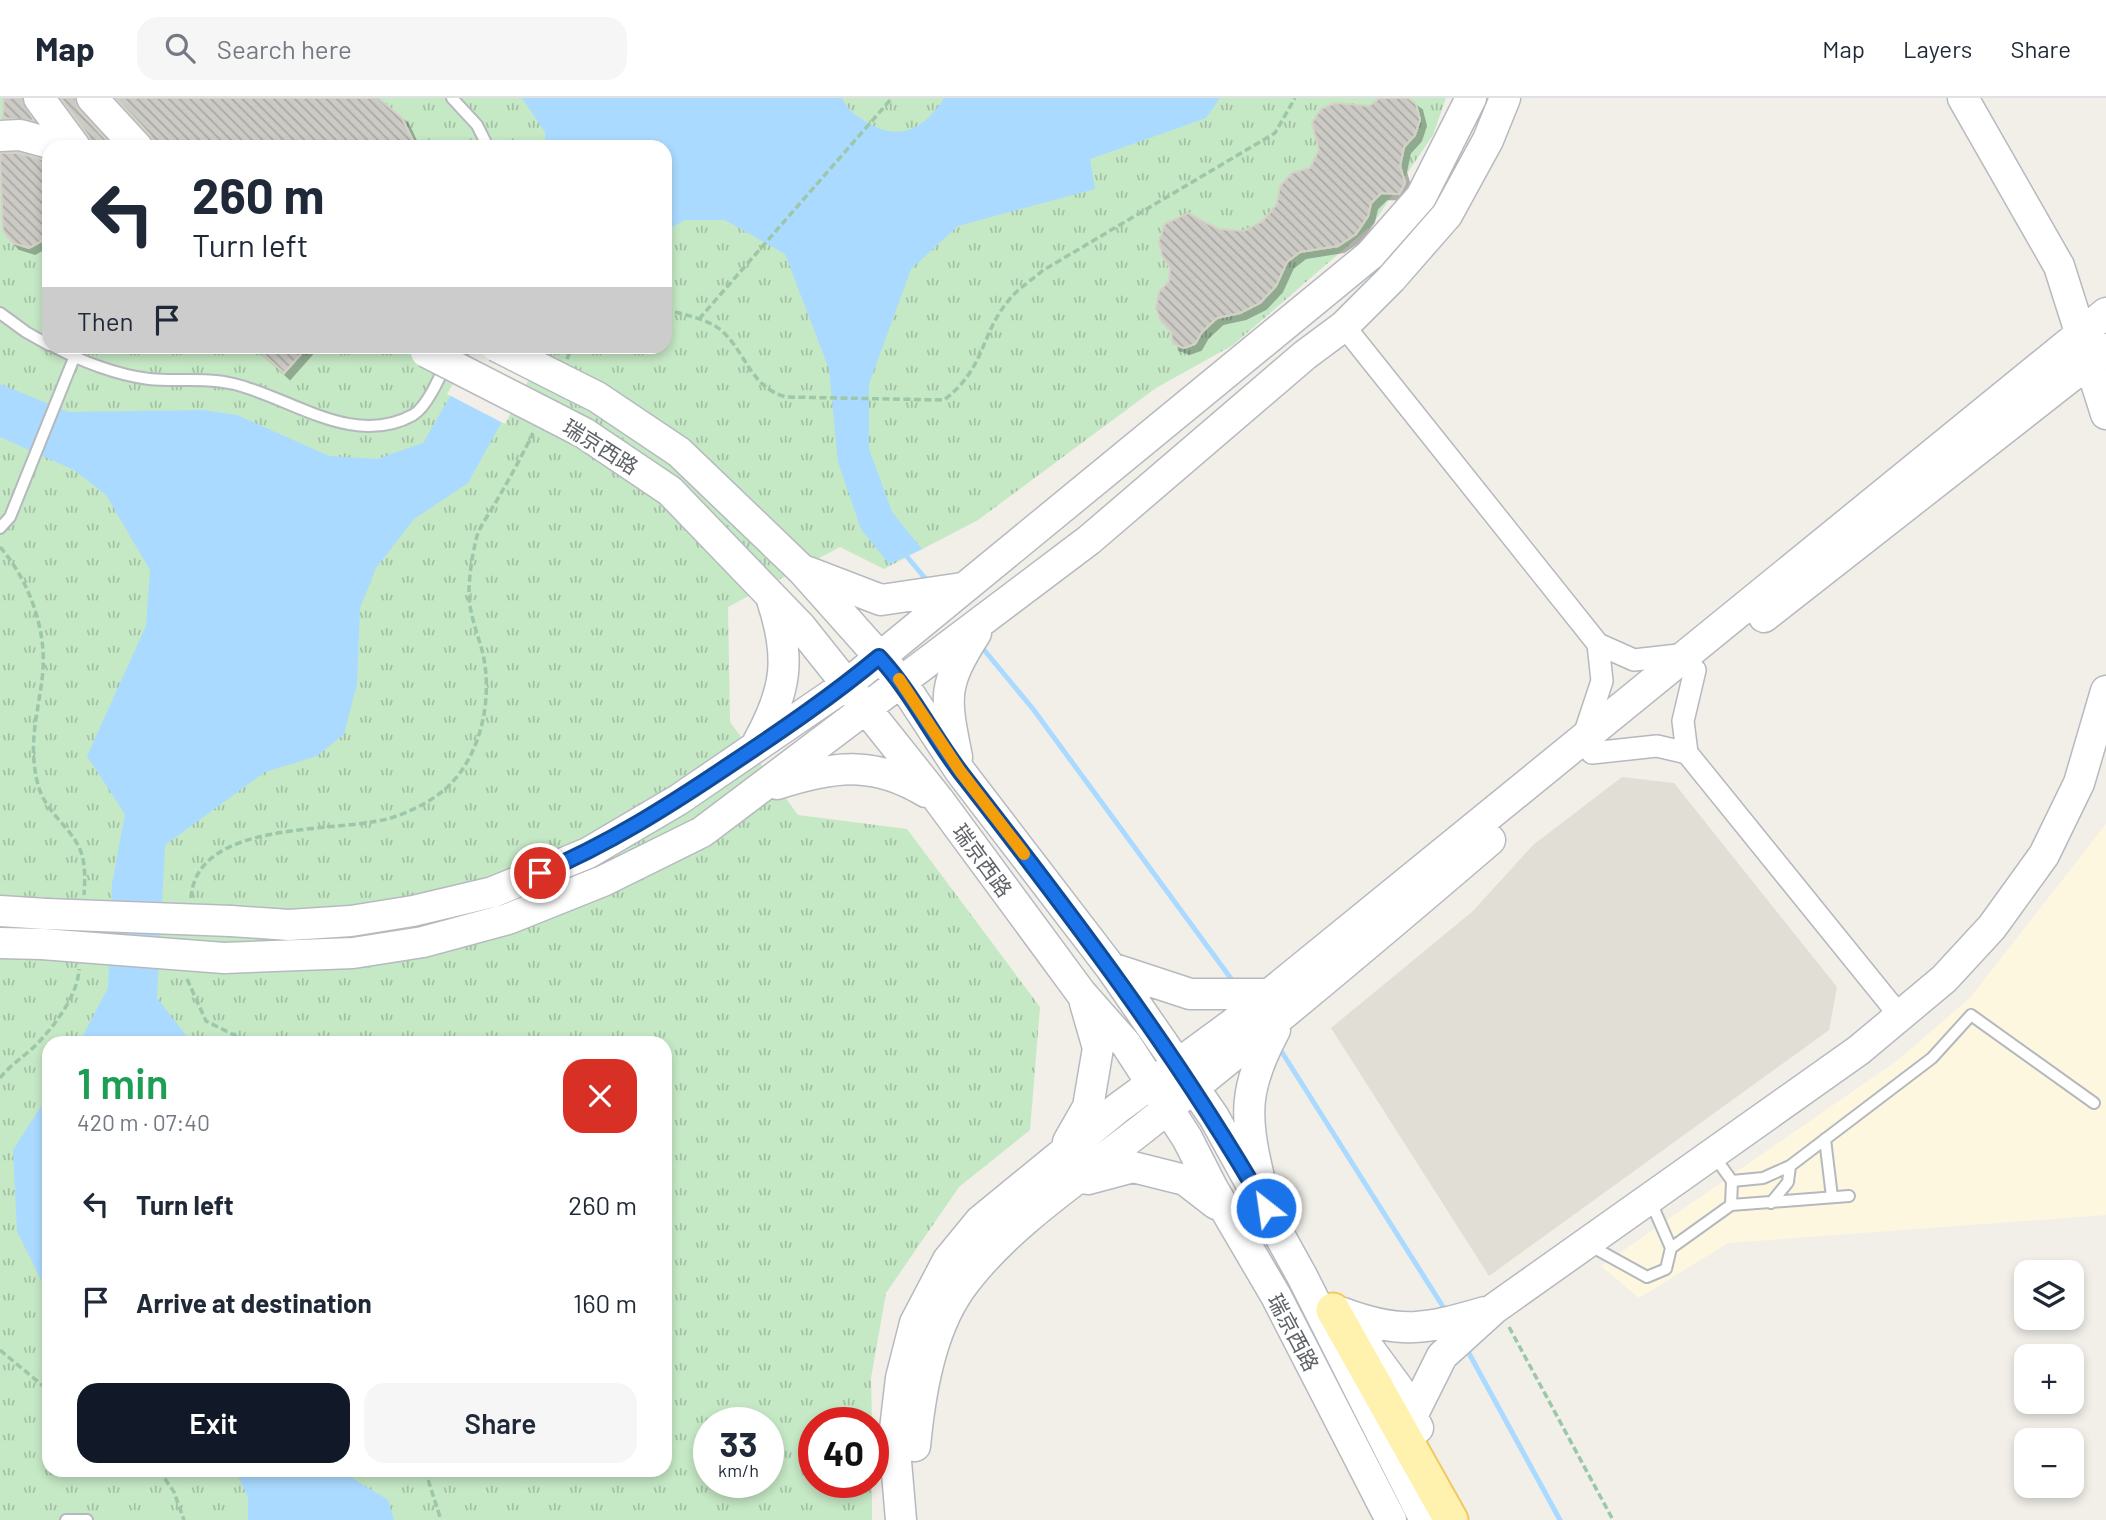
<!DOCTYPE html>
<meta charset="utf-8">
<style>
body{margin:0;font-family:Barlow,"Noto Sans SC",sans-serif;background:#f6f6f7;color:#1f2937;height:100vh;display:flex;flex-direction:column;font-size:26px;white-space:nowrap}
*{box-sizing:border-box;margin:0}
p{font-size:23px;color:#747a83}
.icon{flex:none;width:38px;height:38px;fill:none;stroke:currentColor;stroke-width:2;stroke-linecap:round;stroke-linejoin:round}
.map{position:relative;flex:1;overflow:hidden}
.sheet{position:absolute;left:42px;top:938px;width:630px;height:441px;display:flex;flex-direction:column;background:#fff;border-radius:21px;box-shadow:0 4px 10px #0003}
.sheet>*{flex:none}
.hud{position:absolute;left:42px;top:42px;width:630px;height:214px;border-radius:21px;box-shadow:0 4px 10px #0003;background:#fff;color:#1f2937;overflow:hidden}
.controls{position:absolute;left:2014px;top:1162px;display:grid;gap:14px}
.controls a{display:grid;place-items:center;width:70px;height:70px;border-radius:14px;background:#fff;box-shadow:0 4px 10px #0003;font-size:35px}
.speed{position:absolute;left:693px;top:1309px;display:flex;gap:14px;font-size:35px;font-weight:700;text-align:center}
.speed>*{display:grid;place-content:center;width:91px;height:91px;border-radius:50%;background:#fff;box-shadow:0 4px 10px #0003;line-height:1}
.speed small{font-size:18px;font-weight:400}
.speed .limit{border:10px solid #d22;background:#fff;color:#111}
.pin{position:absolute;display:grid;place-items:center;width:60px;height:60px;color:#fff;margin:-30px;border:4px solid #fff;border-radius:50%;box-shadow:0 2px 7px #0007}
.me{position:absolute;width:77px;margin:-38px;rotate:330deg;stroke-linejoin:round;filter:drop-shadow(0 0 5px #0008)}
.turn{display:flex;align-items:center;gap:24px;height:147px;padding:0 35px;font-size:32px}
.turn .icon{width:91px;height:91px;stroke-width:2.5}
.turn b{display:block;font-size:49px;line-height:60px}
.then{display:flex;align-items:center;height:66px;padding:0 35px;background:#0003;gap:14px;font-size:26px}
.round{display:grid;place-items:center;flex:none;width:74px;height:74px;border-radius:21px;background:#f6f6f7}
.summary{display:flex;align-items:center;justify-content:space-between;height:119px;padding:0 35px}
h1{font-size:42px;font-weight:600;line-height:52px;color:#1e9e55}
.cta{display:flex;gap:14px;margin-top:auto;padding:14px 35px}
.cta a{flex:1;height:80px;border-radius:21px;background:#111827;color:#fff;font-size:28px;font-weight:600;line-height:80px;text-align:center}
.cta a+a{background:#f6f6f7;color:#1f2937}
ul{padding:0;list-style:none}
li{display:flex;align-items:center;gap:21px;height:98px;padding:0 35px}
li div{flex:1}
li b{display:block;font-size:26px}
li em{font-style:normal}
header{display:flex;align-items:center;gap:42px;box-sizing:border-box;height:98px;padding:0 35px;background:#fff;border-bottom:2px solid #e0e1e3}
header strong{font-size:33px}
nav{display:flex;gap:38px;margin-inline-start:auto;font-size:24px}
.search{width:490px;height:63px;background:#f6f6f7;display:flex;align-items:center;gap:18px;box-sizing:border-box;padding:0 24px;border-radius:21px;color:#747a83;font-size:26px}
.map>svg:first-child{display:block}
.commercial{fill:#fef7e0}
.education{fill:#e1ded6}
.park{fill:url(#park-tufts);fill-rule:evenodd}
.water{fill:#aadaff}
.pier{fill:#f1efe8}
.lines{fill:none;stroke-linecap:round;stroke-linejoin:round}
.stream{stroke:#aadaff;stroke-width:5}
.building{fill:url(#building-back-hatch);stroke:#d6d1c6;stroke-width:2;filter:url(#shadow)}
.lane-casing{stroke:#b5b8bc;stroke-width:14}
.street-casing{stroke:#b5b8bc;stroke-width:24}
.secondary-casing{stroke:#b6babf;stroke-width:33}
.primary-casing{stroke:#f2c960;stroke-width:37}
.path{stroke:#9cc7a9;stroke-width:3.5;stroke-dasharray:7 3.5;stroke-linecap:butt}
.lane{stroke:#fff;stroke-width:10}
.street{stroke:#fff;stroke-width:21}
.secondary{stroke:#fff;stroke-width:30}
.primary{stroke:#fff2af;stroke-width:33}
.secondary-bridge-casing{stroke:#b6babf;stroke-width:33;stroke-linecap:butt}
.secondary-bridge{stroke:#fff;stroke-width:30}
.route-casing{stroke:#114b97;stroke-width:18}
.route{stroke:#1a73e8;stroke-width:12}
.slow{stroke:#f59e0b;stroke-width:12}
.labels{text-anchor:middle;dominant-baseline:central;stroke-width:7;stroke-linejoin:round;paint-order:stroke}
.street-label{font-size:21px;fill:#5f6368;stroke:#fff}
</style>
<header>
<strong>Map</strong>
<div class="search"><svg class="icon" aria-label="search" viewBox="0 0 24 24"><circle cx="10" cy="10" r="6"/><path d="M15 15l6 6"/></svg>Search here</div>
<nav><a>Map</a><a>Layers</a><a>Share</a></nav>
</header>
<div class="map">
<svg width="2106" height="1422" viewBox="0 0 2106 1422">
<defs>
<pattern id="park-tufts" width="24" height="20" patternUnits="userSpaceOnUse" patternTransform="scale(1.75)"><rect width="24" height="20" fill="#c5e8c5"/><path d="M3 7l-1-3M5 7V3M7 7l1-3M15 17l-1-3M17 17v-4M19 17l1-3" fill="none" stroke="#a3c0a4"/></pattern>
<pattern id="building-back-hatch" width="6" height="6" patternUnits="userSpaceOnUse" patternTransform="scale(1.75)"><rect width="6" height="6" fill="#cccac5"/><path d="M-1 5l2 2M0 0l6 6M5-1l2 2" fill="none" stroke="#a9a8a4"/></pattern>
<filter id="shadow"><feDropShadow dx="6" dy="6" stdDeviation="0" flood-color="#0004"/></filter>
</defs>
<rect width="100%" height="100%" fill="#f1efe8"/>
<path class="commercial" d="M2106 726V1117L1728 1145 1639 1200 1601 1168 1898 962 1970 900Z"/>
<path class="education" d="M1622 679 1674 685 1837 889 1829 932 1489 1178 1331 930 1473 813 1533 747Z"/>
<path class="park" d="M0 0H1446L1433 37 1372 127 1233 247 1156 290 978 422 884 471 840 449 728 509 730 624 798 717 907 731 1040 909 1030 1032 959 1089 886 1195 871 1280 872 1325H814V1384H872V1422H0ZM49 49H665V248H49ZM49 945H665V1372H49ZM709 1325H768V1384H709Z"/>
<path class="water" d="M522 0H842C849 14 856 18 870 26 901 44 926 29 944 0H1220L1206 20 1090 61 1095 91 958 128 911 171 869 286V351L892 414 922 451 889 466 861 431 838 364 829 271 785 156 725 122H685L665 133V49H545V34Z
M479 249H543L468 385 414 421 376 470 360 510 357 586 344 636 317 658 265 674 165 747 157 900 192 945H79L108 890 112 786 125 716 87 658 146 528 150 472 106 397 74 372 0 339V286L69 314 203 312 237 317 329 358 377 361 423 345Z
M49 996V1198L17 1133 13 1052Z
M235 1372H347L352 1380 388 1402 394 1422H248V1399Z"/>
<path class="pier" d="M475 248H547L505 326 447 296Z"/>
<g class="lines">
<path class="stream" d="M904 455 929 485
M980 547 1033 611 1235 886
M1278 948 1447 1215
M1465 1248 1560 1422"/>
</g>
<path class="building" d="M4 0H22L34 23 3 20Z
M61 0H75L79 12 113 49H92L89 39Z
M116 0H378L402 20 416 49H154L150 37Z
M1380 0H1408L1416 6 1420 22 1415 37 1404 49 1400 68 1405 85 1399 96 1381 95 1371 105 1368 118 1356 136 1338 148 1300 154 1287 164 1276 188 1260 205 1240 215 1217 220 1202 234 1195 246 1184 250 1173 246 1171 234 1161 223 1156 210 1159 194 1169 183 1170 170 1162 157 1159 143 1165 126 1188 115 1218 131 1244 133 1263 123 1277 106 1280 88 1292 75 1310 70 1319 52 1312 25 1321 11 1335 5 1369 8Z
M0 55H18L49 63V139L29 150 13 145 3 133Z
M254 248H308L284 275Z"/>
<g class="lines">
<g class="lane-casing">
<path id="lane" d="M452 0 477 27 488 49
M0 215 26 234 49 247
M53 248C80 263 117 277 149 281 178 284 206 279 234 286 292 300 353 350 413 317 430 307 445 266 454 248
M0 430 10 419 74 260
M1825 1041 1832 1099
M1714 1058 1732 1083 1731 1107
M1732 1083 1763 1080 1790 1068 1932 960 1971 917 2094 1005
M1771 1105 1788 1084 1790 1068
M1589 1147 1647 1179 1666 1171 1671 1150 1651 1104
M1671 1150 1731 1107 1849 1098
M66 1422H87"/>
</g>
<g class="street-casing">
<path id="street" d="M1344 228 1598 546
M1583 640 1602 583 1598 546 1634 562 1687 556
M1592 655 1657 648 1687 655 1683 623 1695 572
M1687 655 1900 918"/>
</g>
<g class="secondary-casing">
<path id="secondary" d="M39 0 75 49
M92 0 137 49
M1963 0 2059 168 2106 316
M0 38 20 37 64 49
M571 286 597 299 679 354 802 472 901 583 960 673 1111 870 1214 1019 1302 1178 1425 1422
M551 318 584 335 670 393 801 529 938 701 1081 895 1126 946 1187 1040 1212 1089 1276 1198 1391 1422
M808 474 881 502 962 490
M1764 519 2106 251
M758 644C787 592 791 559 772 502
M957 659C945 599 942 588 976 535
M777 686C833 668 873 662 926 694
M0 813 46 816
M231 823 289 827 351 823 413 813 493 794 588 755 678 702 846 587 1370 157 1421 99 1471 0
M0 845 42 846
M224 860 353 855 423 844 508 821 603 783 702 734 1089 442 1305 257 1344 228 1391 181 1447 117 1488 42 1505 0
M1111 870 1190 896H1268
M1068 1044 1088 1009 1098 950 1085 905
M1259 1079C1244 1016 1244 990 1275 932
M1088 1081 1133 1069 1185 1082 1216 1106
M1343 1215C1401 1237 1427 1231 1485 1214
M1359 1237 1398 1290 1418 1330
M1412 1318 1442 1258 1495 1210 1859 952 1944 881 1992 829 2044 757 2079 685 2106 593
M915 1348C920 1296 930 1234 960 1191 1006 1126 1089 1074 1151 1024 1266 932 1378 838 1490 742
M901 1422 894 1340 901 1280 915 1225 948 1162 980 1123 1118 1010 1234 925 2106 215"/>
</g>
<g class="primary-casing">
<path id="primary" d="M1333 1212 1451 1422"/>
</g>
<path class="path" d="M665 211C683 217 707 220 722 233 747 256 750 289 786 299L944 302C986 270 980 236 1009 202 1017 191 1032 182 1042 173L1275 35 1295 0
M699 221 892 0
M567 261 572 248
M0 449C28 481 46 529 43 572 39 615 27 643 38 687 45 713 68 727 79 749 86 764 85 782 84 797
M191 800C196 721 336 735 387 721 406 716 428 705 443 693 481 661 493 602 483 556 478 536 469 516 469 495 469 479 472 458 476 442 478 431 487 419 493 409 507 385 521 360 533 335
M187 881 206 923 250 945
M0 980C10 967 25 958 37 946 55 927 78 897 79 871
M1509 1229 1613 1422
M0 1252 49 1293
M159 1372 174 1394 184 1422
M425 1372 441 1422"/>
<use href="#lane" class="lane"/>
<use href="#street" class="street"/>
<use href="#secondary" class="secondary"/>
<use href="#primary" class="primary"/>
<g class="secondary-bridge-casing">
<path id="secondary-bridge" d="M496 248 571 286
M426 254 551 318
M46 816 231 823
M42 846 224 860"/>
</g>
<use href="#secondary-bridge" class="secondary-bridge"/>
</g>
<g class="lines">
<g class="route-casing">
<path id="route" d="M540 775C609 746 670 707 731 666 782 632 832 598 879 559 913 596 934 641 965 680 1073 819 1178 957 1266 1110"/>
</g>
<use href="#route" class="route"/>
<path class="slow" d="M899 581 960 673 1024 756"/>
</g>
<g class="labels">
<g class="street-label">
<text transform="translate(601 348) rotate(32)">瑞京西路</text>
<text transform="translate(983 762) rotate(54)">瑞京西路</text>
<text transform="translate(1294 1234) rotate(62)">瑞京西路</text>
</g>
</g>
</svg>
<div class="controls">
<a><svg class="icon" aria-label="layers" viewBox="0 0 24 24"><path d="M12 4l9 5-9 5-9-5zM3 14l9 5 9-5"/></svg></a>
<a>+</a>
<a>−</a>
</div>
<div class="speed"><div>33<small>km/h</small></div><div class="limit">40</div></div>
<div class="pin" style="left:540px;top:775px;background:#d93025"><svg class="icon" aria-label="arrive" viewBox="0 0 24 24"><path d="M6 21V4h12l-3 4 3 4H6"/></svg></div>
<svg class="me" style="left:1266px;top:1110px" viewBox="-20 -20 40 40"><circle r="17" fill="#1a73e8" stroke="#fff" stroke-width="3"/><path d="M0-11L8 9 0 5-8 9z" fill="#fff"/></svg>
<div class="hud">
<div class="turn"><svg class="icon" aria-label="left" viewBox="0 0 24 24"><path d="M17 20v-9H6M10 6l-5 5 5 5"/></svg><div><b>260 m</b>Turn left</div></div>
<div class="then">Then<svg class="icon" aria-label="arrive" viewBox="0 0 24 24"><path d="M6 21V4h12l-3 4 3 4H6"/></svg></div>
</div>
<section class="sheet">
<div class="summary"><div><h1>1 min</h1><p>420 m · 07:40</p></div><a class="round" style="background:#d93025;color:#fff"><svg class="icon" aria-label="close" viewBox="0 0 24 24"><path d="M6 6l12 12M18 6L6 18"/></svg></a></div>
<ul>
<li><svg class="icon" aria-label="left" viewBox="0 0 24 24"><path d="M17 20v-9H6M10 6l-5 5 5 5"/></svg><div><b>Turn left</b></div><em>260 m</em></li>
<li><svg class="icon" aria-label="arrive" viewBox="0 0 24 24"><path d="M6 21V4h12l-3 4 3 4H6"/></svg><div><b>Arrive at destination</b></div><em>160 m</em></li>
</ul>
<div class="cta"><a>Exit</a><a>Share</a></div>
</section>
</div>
